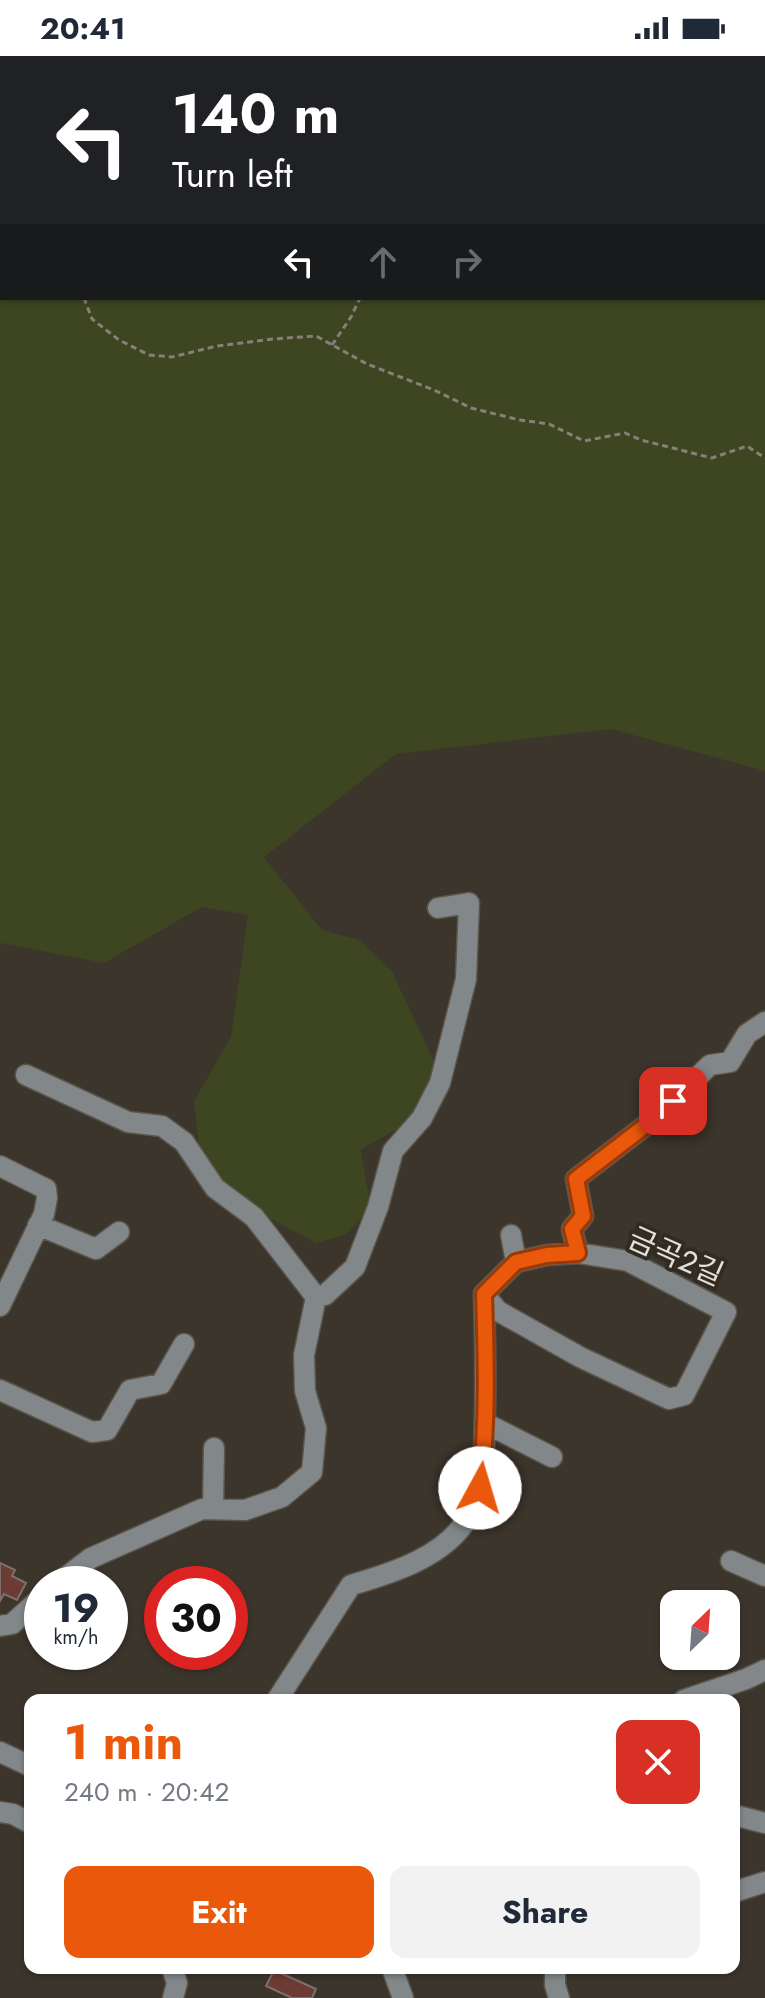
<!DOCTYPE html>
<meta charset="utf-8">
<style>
body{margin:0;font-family:Jost,"Noto Sans KR",sans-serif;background:#f2f2f3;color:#1f2937;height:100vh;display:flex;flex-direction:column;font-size:30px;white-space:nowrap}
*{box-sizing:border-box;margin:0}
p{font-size:26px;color:#747a83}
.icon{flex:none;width:44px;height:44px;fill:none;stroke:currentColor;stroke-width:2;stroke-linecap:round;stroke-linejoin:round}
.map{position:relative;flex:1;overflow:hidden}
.side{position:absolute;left:24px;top:1638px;width:716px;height:280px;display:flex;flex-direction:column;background:#fff;border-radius:16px;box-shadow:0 2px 6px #0004}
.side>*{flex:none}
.banner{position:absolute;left:0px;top:0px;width:766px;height:244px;box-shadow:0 2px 6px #0004;background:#202124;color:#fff;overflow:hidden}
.needle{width:52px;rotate:25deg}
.tools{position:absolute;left:660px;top:1534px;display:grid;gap:16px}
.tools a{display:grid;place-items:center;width:80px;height:80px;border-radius:16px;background:#fff;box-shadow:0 2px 6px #0004;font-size:40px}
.speed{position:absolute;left:24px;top:1510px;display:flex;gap:16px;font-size:40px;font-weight:700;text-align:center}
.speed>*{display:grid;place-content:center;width:104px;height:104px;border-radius:50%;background:#fff;box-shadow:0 2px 6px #0004;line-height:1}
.speed small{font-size:20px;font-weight:400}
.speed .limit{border:12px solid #d22;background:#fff;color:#111}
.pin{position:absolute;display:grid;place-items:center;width:68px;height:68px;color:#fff;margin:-34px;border-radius:16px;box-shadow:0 4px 12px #0006}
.me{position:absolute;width:88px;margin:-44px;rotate:6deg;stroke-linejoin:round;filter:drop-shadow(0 0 6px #0008)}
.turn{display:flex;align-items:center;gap:28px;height:168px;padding:0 40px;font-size:36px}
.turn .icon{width:104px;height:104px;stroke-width:2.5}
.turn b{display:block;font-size:56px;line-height:68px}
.lanes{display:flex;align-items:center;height:76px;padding:0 40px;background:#0003;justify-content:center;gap:40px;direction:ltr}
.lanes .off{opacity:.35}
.round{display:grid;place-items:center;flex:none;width:84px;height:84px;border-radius:16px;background:#f2f2f3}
.head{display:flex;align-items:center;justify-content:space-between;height:136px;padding:0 40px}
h1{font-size:48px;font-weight:700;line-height:60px;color:#ea580c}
.action{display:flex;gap:16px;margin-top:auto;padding:16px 40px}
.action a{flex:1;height:92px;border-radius:16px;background:#ea580c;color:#fff;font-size:32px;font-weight:700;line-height:92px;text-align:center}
.action a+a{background:#f2f2f3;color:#1f2937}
.status{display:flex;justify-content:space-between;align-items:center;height:56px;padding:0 40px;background:#fff;direction:ltr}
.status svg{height:22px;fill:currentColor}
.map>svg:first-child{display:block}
.green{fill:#3d4521}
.building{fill:#6c3c34;stroke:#7d6f6c;stroke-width:2}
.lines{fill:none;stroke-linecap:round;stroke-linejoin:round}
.minor-casing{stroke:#5a544b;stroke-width:23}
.path{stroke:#868079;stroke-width:3;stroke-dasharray:6 4;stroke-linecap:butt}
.minor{stroke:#82888a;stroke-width:20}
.route-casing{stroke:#983908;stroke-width:20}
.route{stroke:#ea580c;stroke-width:14}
.labels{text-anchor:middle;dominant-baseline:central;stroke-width:8;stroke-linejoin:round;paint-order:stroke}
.street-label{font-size:30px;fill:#e3dfd9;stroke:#312b22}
</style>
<div class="status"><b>20:41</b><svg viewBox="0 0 49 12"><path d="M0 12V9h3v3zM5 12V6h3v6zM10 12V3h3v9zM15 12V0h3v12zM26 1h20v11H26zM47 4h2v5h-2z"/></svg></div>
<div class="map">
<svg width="765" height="1942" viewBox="0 0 765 1942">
<rect width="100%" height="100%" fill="#3c352c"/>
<path class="green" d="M0 0H674V2H2V242H764L765 24V715L611 673 396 698 264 801 322 874 359 884 392 915 435 1008 424 1057 361 1094 371 1153 345 1179 316 1187 218 1134 200 1099 194 1045 231 981 248 859 202 851 104 907 0 887Z"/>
<path class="building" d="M0 1507 15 1514 12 1520 26 1527 17 1544 4 1538 0 1545Z
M274 1914 316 1933 312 1942H292L266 1930Z"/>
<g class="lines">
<g class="minor-casing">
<path id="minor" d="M26 1019 128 1066 162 1070 184 1086 215 1132 254 1161 316 1241
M0 1110 46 1133 47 1142 44 1158 0 1250
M38 1169 96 1193 119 1176
M511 1179 516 1206
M578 1197 572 1173 583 1160 576 1123 654 1063 710 1009 730 1006 747 978 765 966
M0 1334 92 1376 107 1374 130 1334 161 1328 184 1288
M485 1367 552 1401
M213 1453 214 1392
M731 1505 765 1520
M57 1528 91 1502 202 1453 245 1454 282 1441 312 1416 316 1372 305 1335 304 1299 316 1241 325 1239 355 1211 378 1151 393 1095 422 1062 440 1027 466 923 469 847 438 852
M0 1570 12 1568 42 1541
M277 1644 351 1529C393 1517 448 1500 470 1458 486 1428 484 1388 485 1355 486 1316 485 1277 484 1238L516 1206 547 1199 578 1197 628 1205 726 1256 684 1339 669 1343 580 1301 498 1255 484 1238
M684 1644 746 1623 765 1614
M0 1696 30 1710
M0 1756 13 1758 30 1767
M734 1759 765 1767
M734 1836 765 1826
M172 1912 177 1927 173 1942
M392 1912 403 1942
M555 1912V1929L559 1942"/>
</g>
<path class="path" d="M239 2 240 0
M307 2V0
M0 84 2 83
M0 177 2 178
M84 242 92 263 119 284 149 299 172 301 217 290 272 283 316 280 367 308 434 334 471 352 520 364 549 368 584 385 625 377 641 384 712 402 747 390 765 402
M332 289 351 261 360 242"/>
<use href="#minor" class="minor"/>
</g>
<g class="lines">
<g class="route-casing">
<path id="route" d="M480 1432C488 1368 486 1302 484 1238L516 1206 547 1199 578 1197 572 1173 583 1160 576 1123 654 1063 673 1045"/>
</g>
<use href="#route" class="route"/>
</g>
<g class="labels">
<g class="street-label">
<text transform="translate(676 1200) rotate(24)">금곡2길</text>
</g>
</g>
</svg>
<div class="tools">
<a><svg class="needle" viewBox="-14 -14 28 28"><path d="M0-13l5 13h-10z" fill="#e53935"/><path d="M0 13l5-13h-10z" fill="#747a83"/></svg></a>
</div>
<div class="speed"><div>19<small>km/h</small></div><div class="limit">30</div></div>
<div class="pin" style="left:673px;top:1045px;background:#d93025"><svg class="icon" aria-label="arrive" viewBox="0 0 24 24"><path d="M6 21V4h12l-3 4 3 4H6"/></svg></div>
<svg class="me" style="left:480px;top:1432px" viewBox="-20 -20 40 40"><circle r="19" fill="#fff"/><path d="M0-13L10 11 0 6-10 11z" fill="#ea580c"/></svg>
<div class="banner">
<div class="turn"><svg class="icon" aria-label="left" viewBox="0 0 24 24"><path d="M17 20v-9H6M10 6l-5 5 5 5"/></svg><div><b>140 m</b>Turn left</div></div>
<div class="lanes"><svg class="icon" aria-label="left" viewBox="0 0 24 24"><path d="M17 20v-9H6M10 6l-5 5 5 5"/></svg><svg class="icon off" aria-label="ahead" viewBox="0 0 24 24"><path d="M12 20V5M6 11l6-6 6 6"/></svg><svg class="icon off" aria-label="right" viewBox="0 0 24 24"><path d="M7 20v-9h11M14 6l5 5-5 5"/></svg></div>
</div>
<section class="side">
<div class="head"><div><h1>1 min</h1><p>240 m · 20:42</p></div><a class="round" style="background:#d93025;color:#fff"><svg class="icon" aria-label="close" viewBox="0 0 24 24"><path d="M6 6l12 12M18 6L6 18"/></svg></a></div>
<div class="action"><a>Exit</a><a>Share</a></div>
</section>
</div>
